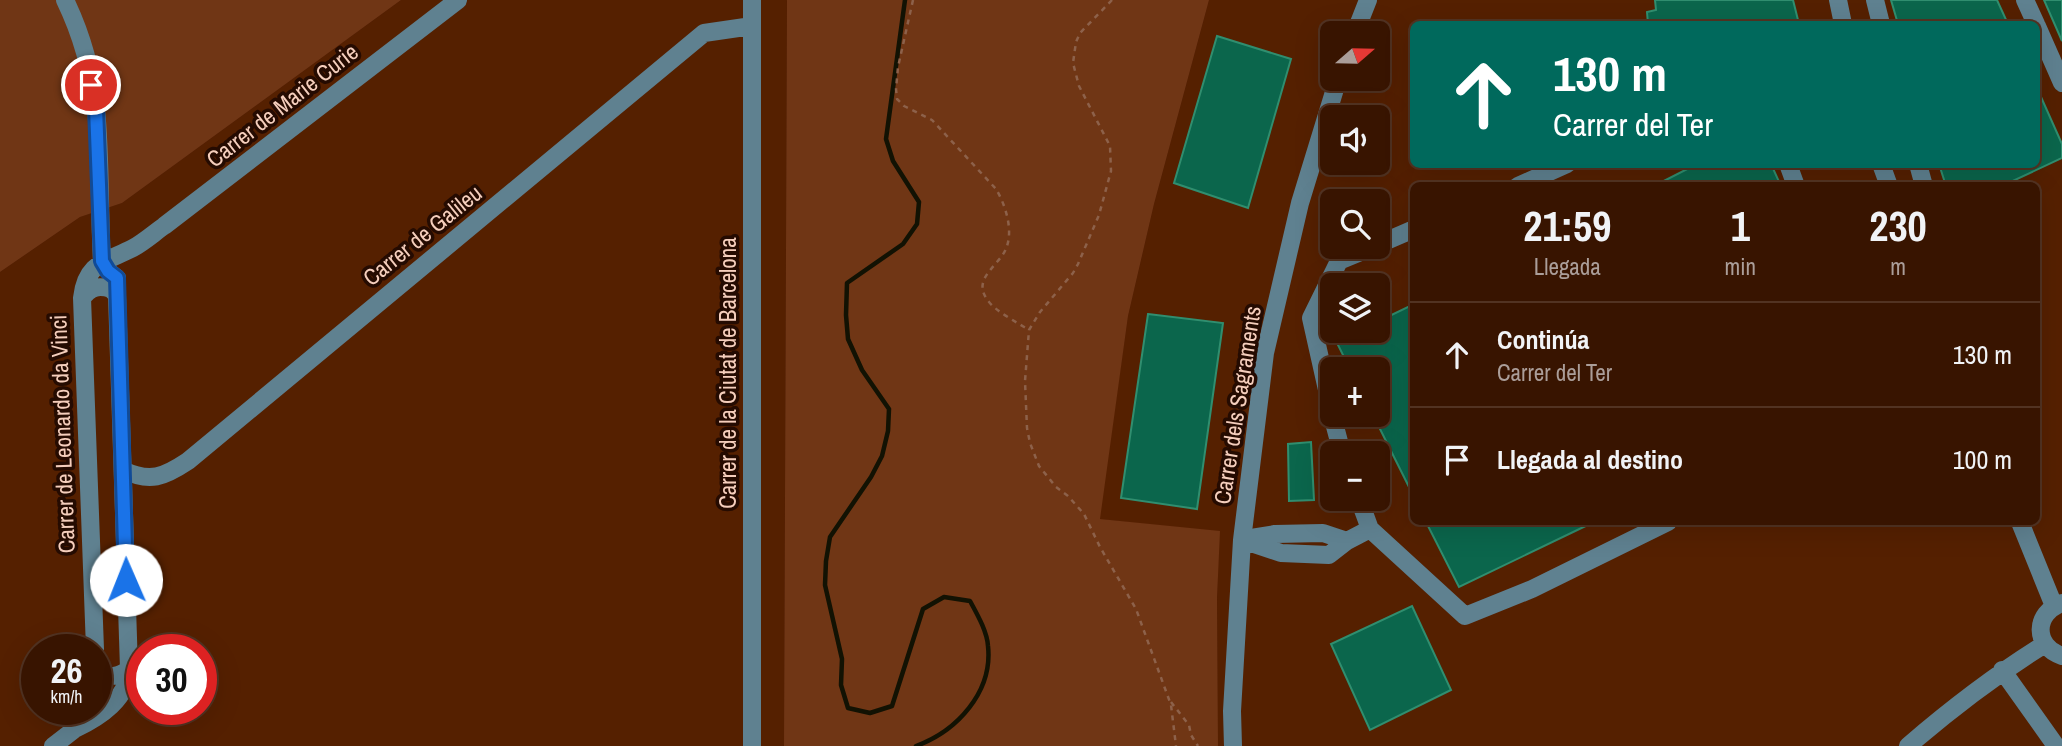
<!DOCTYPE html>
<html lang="es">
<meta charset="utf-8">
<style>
body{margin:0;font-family:"Archivo Narrow",sans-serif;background:#3f1d0a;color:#f1f3f6;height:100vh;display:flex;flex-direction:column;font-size:26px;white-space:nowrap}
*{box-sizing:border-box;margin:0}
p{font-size:23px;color:#ab9e99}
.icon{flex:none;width:38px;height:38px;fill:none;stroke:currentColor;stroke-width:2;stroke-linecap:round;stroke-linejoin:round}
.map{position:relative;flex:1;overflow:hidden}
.side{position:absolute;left:1410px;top:182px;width:630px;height:343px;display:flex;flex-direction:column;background:#381400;border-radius:10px;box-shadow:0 7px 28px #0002,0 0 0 2px #523322}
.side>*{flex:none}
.banner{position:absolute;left:1410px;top:21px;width:630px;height:147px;border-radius:10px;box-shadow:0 7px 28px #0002,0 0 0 2px #523322;background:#00695c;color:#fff;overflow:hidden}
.needle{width:46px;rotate:70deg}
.controls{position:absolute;left:1320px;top:21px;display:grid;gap:14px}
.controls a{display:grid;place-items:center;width:70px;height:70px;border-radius:10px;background:#381400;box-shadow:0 7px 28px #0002,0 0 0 2px #523322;font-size:35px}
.speed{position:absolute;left:21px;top:634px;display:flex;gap:14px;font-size:35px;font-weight:700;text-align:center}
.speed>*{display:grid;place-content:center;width:91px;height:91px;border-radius:50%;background:#381400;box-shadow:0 7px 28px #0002,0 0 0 2px #523322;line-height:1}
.speed small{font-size:18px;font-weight:400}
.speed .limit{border:10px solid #d22;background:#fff;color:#111}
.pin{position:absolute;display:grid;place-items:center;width:60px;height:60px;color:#fff;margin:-30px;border:4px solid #fff;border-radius:50%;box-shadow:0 2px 7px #0007}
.me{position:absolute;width:77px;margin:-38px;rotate:359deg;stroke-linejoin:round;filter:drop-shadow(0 0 5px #0008)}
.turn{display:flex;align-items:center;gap:24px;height:147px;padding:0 28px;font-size:32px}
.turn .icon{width:91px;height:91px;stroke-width:2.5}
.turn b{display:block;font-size:49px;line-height:60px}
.eta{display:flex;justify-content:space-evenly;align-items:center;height:119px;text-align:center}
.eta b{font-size:42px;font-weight:800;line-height:49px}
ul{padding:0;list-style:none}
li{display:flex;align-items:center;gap:21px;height:105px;padding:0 28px;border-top:2px solid #523322}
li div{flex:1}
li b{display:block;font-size:26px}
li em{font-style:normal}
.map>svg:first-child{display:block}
.built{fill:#552000;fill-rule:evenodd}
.green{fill:#703615}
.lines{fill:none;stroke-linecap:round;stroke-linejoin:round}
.stream{stroke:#121203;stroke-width:4.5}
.building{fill:#0b664c;stroke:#308e6f;stroke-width:2}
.path{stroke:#8d614a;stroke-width:2.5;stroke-dasharray:5 5;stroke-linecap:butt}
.minor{stroke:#5f8190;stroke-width:18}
.route-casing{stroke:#114b97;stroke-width:18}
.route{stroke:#1a73e8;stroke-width:12}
.labels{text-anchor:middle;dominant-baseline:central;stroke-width:7;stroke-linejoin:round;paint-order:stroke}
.street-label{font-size:23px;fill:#f5cebc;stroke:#250b01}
</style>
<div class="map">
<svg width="2062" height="746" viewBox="0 0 2062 746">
<rect width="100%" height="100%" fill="#4a1b00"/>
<path class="built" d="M401 0H787L784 746H0V272L80 217 122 203ZM37 649H96V709H37ZM142 649H201V709H142Z
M1209 0H2062V746H1218L1217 598 1219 532 1099 519 1128 316 1154 204ZM1414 24H2037V164H1414ZM1332 33H1377V79H1332ZM1332 117H1377V163H1332ZM1414 186H2037V522H1414ZM1332 201H1377V247H1332ZM1332 285H1377V331H1332ZM1332 369H1377V415H1332ZM1332 453H1377V499H1332Z"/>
<path class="green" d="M0 0H401L122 203 80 217 0 272Z
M787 0H1209L1154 204 1128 316 1100 519 1220 531 1217 598 1218 746H784Z"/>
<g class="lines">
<path class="stream" d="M905 0 886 139 893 161 919 202 917 224 903 244 847 283 846 315 848 339 862 370 889 409 888 431 882 456 871 477 830 537 826 561 825 585 842 659 841 685 848 708 870 713 892 706 923 609 944 597 970 601C977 614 987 631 988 646 993 692 957 731 916 746"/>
</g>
<path class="building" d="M1655 0H1793L1799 24H1648L1647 12 1656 10Z
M1891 0H1997L2008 24H1898Z
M2044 0H2062V41Z
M1217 36 1291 59 1248 208 1174 183Z
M2037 88 2062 144V158L2002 186H1946L1939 164H2037Z
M1697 164H1771L1781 186H1654Z
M1414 304V497L1373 415H1377V369H1350L1337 343 1361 331H1377V322Z
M1148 314 1223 323 1197 509 1121 498Z
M1311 442 1314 500 1289 501 1288 444Z
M1426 522H1594L1459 587Z
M1412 606 1451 690 1370 730 1331 644Z"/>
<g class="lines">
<path class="path" d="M913 0 898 67 896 89 897 99 904 106 932 120 996 189C1005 204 1013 228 1007 246 1001 266 969 278 989 302 997 312 1018 323 1029 330
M1112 0 1080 33 1076 42 1073 63 1079 86 1110 146 1111 171 1099 215 1078 264 1073 273 1040 312 1029 330 1025 381 1027 428 1030 443 1039 466 1056 487 1068 496 1084 514 1100 547 1136 609 1171 705 1176 746
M1171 702 1189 725 1191 735 1198 746"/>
<path class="minor" d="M65 0C81 33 92 73 96 109 101 160 99 211 102 261L108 271 117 278
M752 0V746
M1838 0 1843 24
M1875 0 1881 24
M2025 0 2036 24
M2037 26 2062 83
M1355 33 1368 0
M1788 164 1796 186
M1881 164 1889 186
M1918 164 1924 186
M1518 186 1567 164
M1377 245 1414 229
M82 298C91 287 98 285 111 289L117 295 129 669C118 678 108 678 96 670
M1332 412 1311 318 1339 261 1373 247
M1332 415 1342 453
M123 470C150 483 164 477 188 461L704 33 752 26
M1359 499 1370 529 1465 616 1532 589 1668 522
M2020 522 2054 606
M1245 539 1275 534 1323 533 1347 541
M1242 540 1281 553 1329 555 1347 541 1370 529
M2062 603C2034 613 2033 646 2062 656
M95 649 82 298C86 262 106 262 133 248 144 242 154 233 164 226L458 0
M2002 670 2056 746
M96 684V696
M75 729C100 717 128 699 129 669
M53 746 75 729 83 720
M1233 746 1232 711 1242 540 1265 353 1300 203 1338 79
M1908 746C1952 708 1995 675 2045 644"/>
</g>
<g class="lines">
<g class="route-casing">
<path id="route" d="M91 85 96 108 102 261 108 271 117 278 126 580"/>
</g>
<use href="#route" class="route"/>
</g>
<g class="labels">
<g class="street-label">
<text transform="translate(282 105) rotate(-38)">Carrer de Marie Curie</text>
<text transform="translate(422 235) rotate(-39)">Carrer de Galileu</text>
<text transform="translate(727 373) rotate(-90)">Carrer de la Ciutat de Barcelona</text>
<text transform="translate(1237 405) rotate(-81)">Carrer dels Sagraments</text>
<text transform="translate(62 434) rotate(-92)">Carrer de Leonardo da Vinci</text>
</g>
</g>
</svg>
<div class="controls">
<a><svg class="needle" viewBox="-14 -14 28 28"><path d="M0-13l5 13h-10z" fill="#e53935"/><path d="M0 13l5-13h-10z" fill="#ab9e99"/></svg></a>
<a><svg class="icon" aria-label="sound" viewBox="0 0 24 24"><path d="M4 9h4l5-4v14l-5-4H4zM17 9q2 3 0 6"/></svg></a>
<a><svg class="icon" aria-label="search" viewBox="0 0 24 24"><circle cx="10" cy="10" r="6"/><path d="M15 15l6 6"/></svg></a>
<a><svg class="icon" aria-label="layers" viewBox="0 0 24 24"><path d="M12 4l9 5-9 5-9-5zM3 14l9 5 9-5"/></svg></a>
<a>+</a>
<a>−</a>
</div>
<div class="speed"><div>26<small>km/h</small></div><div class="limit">30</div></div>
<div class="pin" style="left:91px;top:85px;background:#d93025"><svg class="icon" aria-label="arrive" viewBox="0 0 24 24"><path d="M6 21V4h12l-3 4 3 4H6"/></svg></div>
<svg class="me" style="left:126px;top:580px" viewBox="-20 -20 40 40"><circle r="19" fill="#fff"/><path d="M0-13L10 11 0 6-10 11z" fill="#1a73e8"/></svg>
<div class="banner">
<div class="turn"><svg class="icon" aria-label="ahead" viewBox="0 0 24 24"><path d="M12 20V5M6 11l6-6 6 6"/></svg><div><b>130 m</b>Carrer del Ter</div></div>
</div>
<section class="side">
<div class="eta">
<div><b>21:59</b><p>Llegada</p></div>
<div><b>1</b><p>min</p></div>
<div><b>230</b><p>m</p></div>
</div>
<ul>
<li><svg class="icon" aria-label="ahead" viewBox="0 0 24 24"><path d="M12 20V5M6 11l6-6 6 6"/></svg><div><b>Continúa</b><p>Carrer del Ter</p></div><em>130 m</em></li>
<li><svg class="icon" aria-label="arrive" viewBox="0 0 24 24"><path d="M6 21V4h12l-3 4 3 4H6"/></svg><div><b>Llegada al destino</b></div><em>100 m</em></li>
</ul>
</section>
</div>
